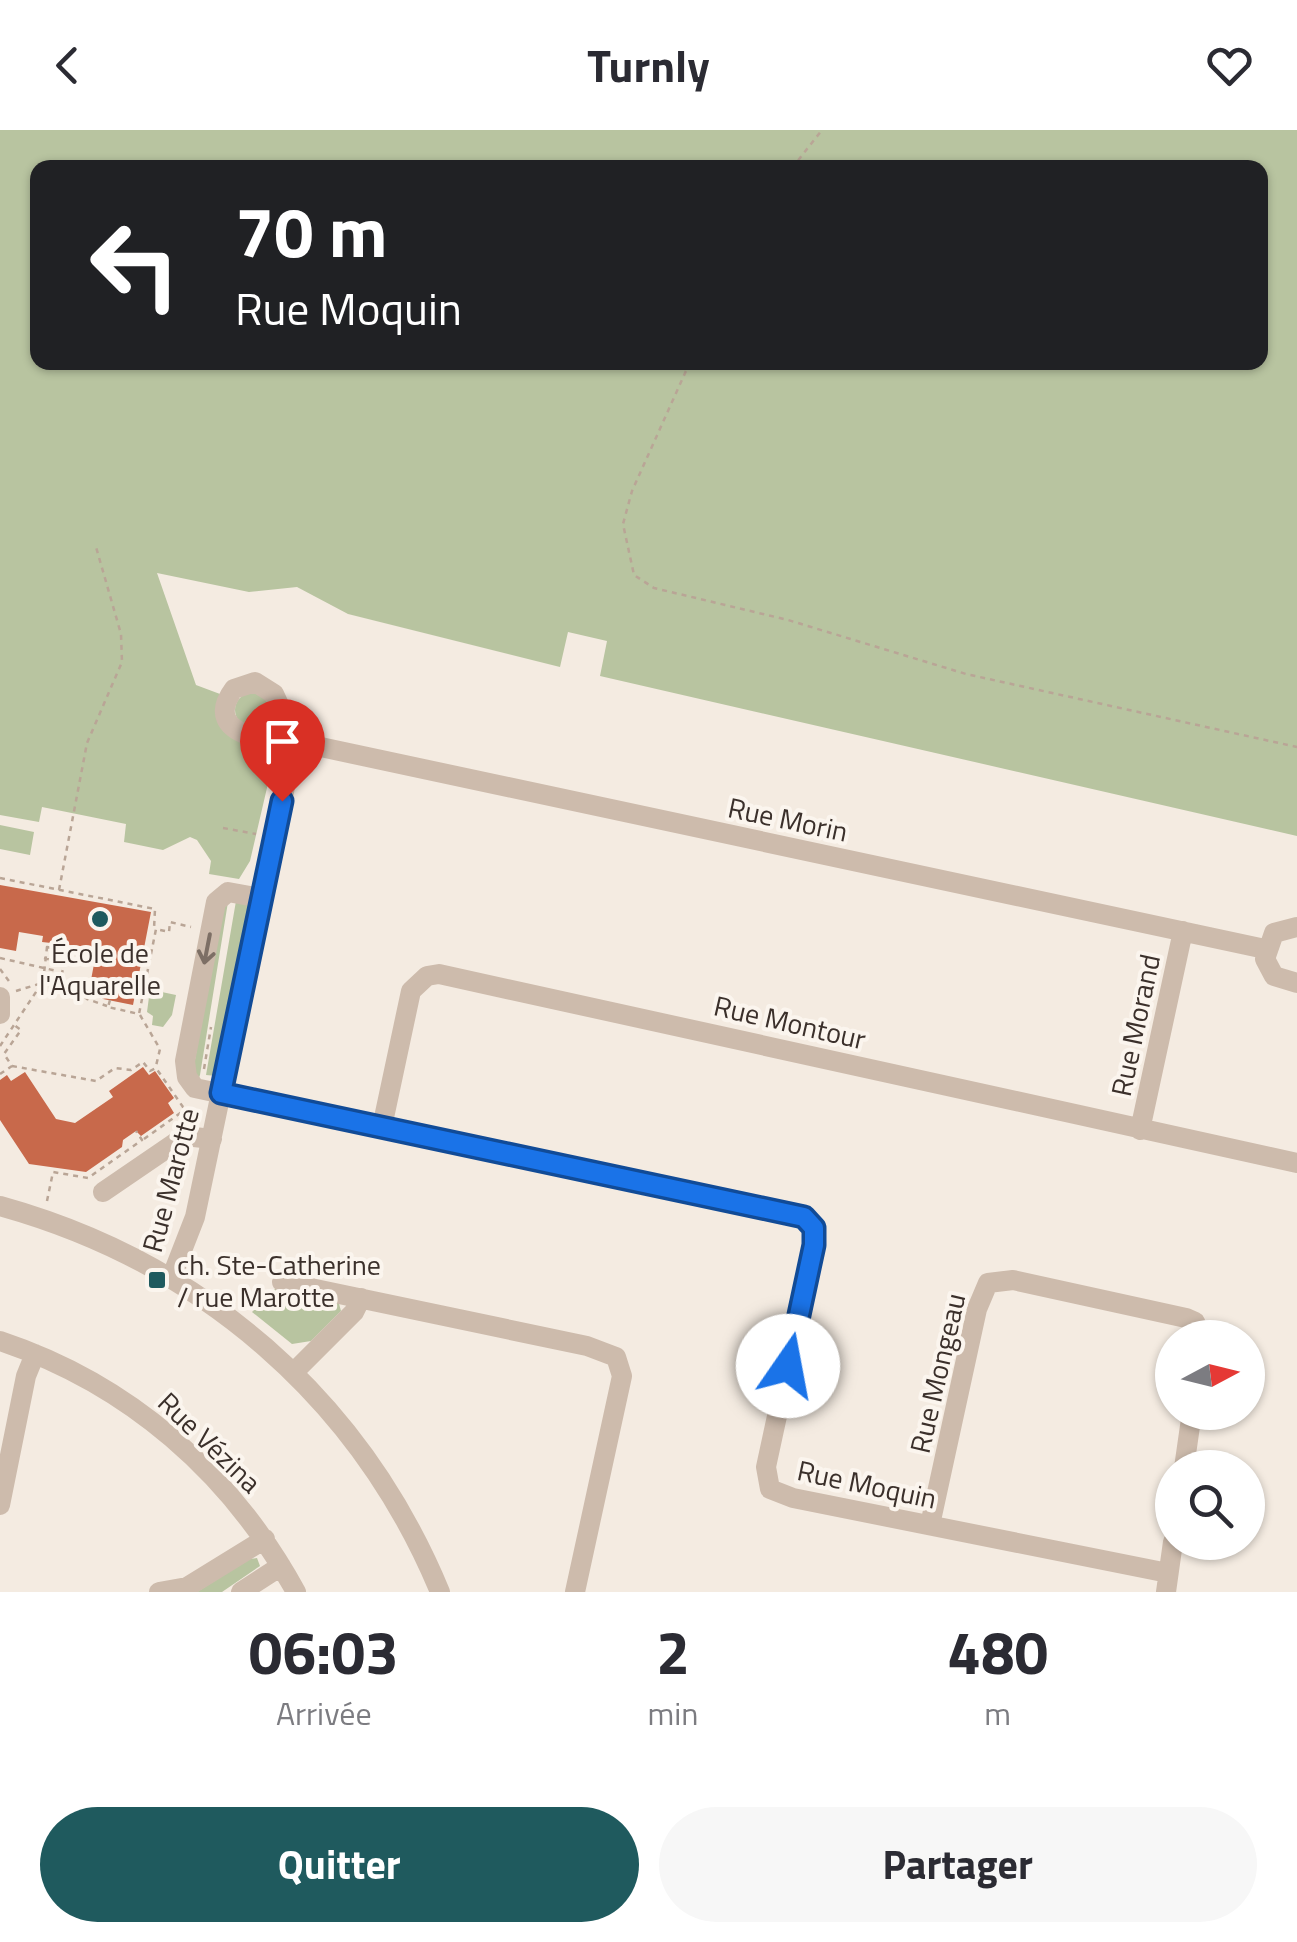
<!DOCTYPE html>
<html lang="fr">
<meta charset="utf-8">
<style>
body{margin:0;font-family:"Titillium Web",sans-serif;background:#f7f7f7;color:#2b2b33;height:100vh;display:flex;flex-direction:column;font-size:38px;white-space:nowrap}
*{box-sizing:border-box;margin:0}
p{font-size:32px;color:#7c7c81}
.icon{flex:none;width:55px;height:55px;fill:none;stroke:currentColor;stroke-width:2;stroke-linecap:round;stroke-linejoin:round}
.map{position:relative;height:1462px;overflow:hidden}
.details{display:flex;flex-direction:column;background:#fff;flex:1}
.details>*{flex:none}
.guide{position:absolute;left:30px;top:30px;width:1238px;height:210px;border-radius:20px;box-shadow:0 2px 8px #0004;background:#202124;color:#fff;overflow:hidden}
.needle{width:65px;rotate:83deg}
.tools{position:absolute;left:1155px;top:1190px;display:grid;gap:20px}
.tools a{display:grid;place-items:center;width:110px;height:110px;border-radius:50%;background:#fff;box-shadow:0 2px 8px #0004;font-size:50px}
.pin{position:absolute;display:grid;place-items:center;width:85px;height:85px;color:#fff;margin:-102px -42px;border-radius:50% 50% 50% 0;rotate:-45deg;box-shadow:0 0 10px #0007}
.pin .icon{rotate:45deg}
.me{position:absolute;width:110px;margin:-55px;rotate:12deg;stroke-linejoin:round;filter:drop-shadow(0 0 8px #0008)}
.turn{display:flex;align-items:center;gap:35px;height:210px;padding:0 40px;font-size:45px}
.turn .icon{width:130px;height:130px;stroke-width:2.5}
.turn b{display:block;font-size:70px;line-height:85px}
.eta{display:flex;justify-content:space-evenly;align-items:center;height:170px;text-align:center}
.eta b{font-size:60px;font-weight:700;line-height:70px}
.primary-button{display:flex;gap:20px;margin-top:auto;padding:20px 40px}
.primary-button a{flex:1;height:115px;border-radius:60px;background:#1f5a5e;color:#fff;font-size:40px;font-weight:700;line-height:115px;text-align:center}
.primary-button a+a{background:#f7f7f7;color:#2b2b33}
header{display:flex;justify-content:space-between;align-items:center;height:130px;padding:0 40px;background:#fff;font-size:45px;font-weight:700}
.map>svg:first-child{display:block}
.green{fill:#b8c4a0;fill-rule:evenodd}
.building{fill:#c8694b}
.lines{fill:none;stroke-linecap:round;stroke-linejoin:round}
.path{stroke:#b9a596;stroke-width:2.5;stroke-dasharray:5 5;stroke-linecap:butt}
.minor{stroke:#cdbbac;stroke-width:20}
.oneway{stroke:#7d6f65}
.route-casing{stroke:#114b97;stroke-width:25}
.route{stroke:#1a73e8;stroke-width:18}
.poi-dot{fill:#1f5a5e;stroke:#fbf5ee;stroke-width:4}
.labels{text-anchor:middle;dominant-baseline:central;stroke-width:8;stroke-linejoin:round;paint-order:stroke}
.street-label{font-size:28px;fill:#3b302b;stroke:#fbf5ee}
.poi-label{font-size:28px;fill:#3b302b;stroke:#fbf5ee}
</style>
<header><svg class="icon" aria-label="back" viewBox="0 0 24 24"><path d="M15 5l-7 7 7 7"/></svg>Turnly<svg class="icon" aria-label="heart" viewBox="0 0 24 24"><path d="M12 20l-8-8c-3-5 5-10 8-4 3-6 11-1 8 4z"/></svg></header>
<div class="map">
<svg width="1297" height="1462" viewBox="0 0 1297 1462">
<rect width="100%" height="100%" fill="#f4ebe1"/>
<path class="green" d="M0 0H1297V706L600 546 607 511 568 502 560 537 348 484 297 457 249 462 157 443 196 555 220 564C204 618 254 605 273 632L250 731 239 749 209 744 211 731 197 710 190 707 163 720 124 712 126 694 42 677 39 692 0 685ZM38 38H1260V232H38Z
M235 580a17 17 0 1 1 34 0a17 17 0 1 1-34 0Z
M0 695 34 702 30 725 0 719Z
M236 771 253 775 217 946 206 945Z
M228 772 200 945 198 951 193 941 222 774Z
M157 861 176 865 172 885 163 897 152 895 153 886 147 882 149 867Z
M277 1157 338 1170 341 1181 311 1211 292 1214 252 1182Z
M249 1429 257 1428 260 1436 222 1462H197Z"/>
<path class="building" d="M0 755 151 782 133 875 88 866 97 818 42 812 43 806 19 802 16 821 0 818Z
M143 937 149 945 155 941 174 968 168 973 174 983 141 1006 136 1001 123 1010 122 1017 86 1042 29 1034 0 990V950L7 945 11 951 25 942 56 989 75 993 113 967 109 961Z"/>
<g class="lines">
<path class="path" d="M792 38 822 0
M690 232 632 361 623 394 634 445 654 458 788 490 966 544 1297 617
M223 698 256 704
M0 748 155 779 154 799
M59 760 87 613 122 532 121 504 96 417
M47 817 67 821 60 852H43Z
M0 828 57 841
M44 828 60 832
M0 839 11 854
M61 848 87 869 107 876
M16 861 42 853
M110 870 108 877 139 884 156 799 169 802 170 792 191 797
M140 885 160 919 156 936
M0 916 42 853
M12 936 96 951 115 938 131 940 143 932 150 941 156 938 183 977 201 983
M204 939 211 897
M0 944 12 936 4 924 21 900 14 895
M144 1009 186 979
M47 1071 53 1042 88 1048 142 1010 136 1001"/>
<path class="minor" d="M299 618 274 564 255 552 234 559C196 610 286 614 316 616L1265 819
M261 768 228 762 216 772 185 931 187 947 195 958 804 1087 814 1099V1115L766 1337 770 1359 793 1368 1168 1443
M1297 797 1274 803 1265 829 1274 846 1297 853
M0 867V884
M382 997 411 861 427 846 439 844 1297 1033
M1140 1000 1183 801
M103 1062 185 1006 212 1009
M0 1076C202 1132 360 1269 440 1462
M172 1146 195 1087 290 633 299 618
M282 1152 587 1216 616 1227 622 1246 575 1462
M0 1211C129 1254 231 1343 296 1462
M295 1241 354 1182 361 1168
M1184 1338 1192 1282
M0 1375 26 1246 35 1224
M930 1395 977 1179 988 1153 1013 1150 1186 1188 1195 1192 1202 1208
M159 1462 187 1457 265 1409
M241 1462 281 1436
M1166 1462 1173 1412"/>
</g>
<defs><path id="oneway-shaft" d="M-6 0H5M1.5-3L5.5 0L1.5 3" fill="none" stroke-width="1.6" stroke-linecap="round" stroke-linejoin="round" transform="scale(2.5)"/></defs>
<use class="oneway" href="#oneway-shaft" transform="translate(207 819) rotate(101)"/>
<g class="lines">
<g class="route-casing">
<path id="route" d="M282 671 221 963 804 1087 814 1098V1115L788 1236"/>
</g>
<use href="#route" class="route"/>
</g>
<g class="poi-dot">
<circle cx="100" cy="789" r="10"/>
<rect x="147" y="1140" width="20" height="20" rx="5"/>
</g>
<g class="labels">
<g class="street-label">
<text transform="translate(788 689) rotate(12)">Rue Morin</text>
<text transform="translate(790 892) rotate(13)">Rue Montour</text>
<text transform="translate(1135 895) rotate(-78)">Rue Morand</text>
<text transform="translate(170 1050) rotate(-75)">Rue Marotte</text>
<text transform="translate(937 1243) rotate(-77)">Rue Mongeau</text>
<text transform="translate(210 1312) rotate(44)">Rue Vézina</text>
<text transform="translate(867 1354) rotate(12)">Rue Moquin</text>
</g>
<g class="poi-label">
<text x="100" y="822">École de<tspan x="100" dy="32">l'Aquarelle</tspan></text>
<text x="177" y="1134" text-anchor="start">ch. Ste-Catherine<tspan x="177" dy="32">/ rue Marotte</tspan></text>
</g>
</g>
</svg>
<div class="tools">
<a><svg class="needle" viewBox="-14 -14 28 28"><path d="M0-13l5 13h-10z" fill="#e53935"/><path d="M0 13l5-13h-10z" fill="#7c7c81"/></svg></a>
<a><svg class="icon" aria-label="search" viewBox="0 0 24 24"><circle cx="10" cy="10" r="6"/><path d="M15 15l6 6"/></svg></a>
</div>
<div class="pin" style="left:282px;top:671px;background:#d93025"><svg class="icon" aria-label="arrive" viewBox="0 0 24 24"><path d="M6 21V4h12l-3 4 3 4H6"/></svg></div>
<svg class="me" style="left:788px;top:1236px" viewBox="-20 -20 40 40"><circle r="19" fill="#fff"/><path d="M0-13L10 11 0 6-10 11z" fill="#1a73e8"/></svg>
<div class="guide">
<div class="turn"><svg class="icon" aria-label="left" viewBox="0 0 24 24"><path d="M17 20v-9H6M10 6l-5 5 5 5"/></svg><div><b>70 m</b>Rue Moquin</div></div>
</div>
</div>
<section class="details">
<div class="eta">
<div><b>06:03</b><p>Arrivée</p></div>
<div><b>2</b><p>min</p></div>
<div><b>480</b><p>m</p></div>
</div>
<div class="primary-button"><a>Quitter</a><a>Partager</a></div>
</section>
